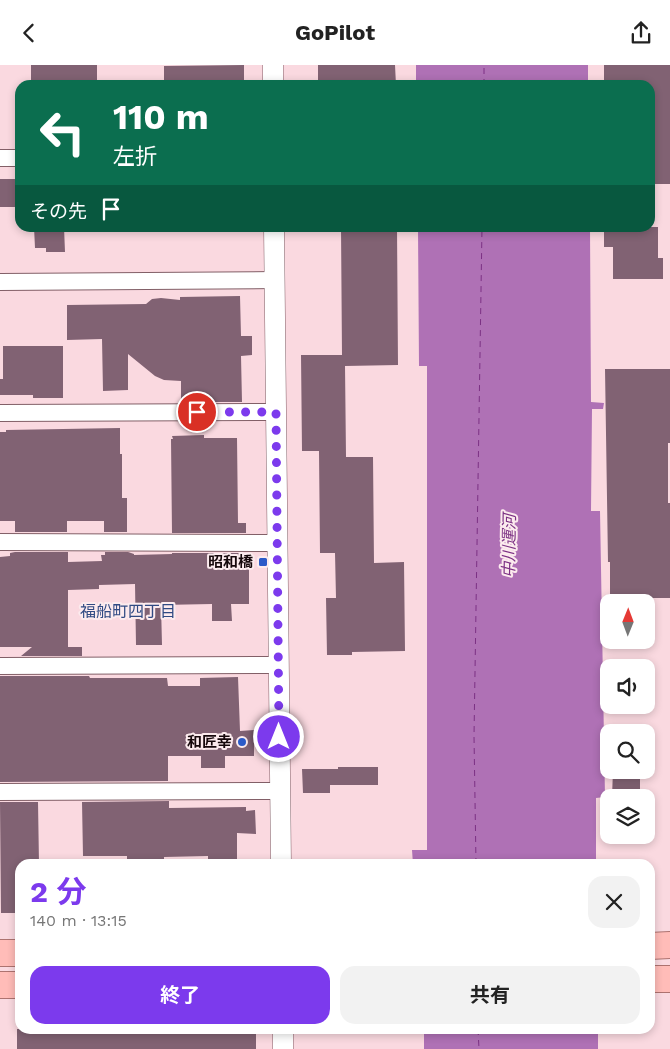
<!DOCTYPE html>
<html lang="ja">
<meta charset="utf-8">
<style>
body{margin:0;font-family:"Work Sans","Noto Sans JP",sans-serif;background:#f2f2f2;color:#222;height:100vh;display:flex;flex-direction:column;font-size:19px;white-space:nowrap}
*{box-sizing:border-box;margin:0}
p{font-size:16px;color:#767676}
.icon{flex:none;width:28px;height:28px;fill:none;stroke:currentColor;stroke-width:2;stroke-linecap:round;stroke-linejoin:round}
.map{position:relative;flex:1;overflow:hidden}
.drawer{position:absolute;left:15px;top:794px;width:640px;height:175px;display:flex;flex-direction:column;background:#fff;border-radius:15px;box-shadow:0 2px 8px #0003}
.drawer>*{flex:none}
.top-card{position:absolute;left:15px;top:15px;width:640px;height:152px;border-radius:15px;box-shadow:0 2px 8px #0003;background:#0b6e4f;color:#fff;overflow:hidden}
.needle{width:32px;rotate:1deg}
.controls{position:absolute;left:600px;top:529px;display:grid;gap:10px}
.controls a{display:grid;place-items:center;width:55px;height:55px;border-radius:10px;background:#fff;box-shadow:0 2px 8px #0003;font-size:25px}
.pin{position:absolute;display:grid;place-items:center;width:42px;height:42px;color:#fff;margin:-21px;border:2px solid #fff;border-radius:50%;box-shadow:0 1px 5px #0007}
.me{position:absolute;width:55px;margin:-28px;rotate:0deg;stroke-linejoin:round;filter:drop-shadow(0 0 4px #0008)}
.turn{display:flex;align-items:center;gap:18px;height:105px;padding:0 15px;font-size:22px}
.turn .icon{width:65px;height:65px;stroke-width:2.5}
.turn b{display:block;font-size:35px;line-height:42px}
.then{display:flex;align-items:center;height:48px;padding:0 15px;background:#0003;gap:10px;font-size:19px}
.round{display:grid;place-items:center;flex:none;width:52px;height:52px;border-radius:15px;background:#f2f2f2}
.summary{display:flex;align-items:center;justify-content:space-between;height:85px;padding:0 15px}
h1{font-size:30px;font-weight:700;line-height:38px;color:#7c3aed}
.cta{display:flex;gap:10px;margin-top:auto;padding:10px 15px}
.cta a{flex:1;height:58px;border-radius:15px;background:#7c3aed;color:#fff;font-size:20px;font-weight:700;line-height:58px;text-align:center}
.cta a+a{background:#f2f2f2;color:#222}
header{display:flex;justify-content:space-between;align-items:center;height:65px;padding:0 15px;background:#fff;font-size:22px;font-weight:700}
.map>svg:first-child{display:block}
.water{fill:#af71b5}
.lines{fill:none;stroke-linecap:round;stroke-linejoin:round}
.ferry{stroke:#7c3184;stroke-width:1;stroke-dasharray:6 5;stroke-linecap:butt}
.building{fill:#816273}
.minor-casing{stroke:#825f67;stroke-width:18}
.tertiary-casing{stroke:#825f67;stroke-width:21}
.trunk-casing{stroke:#ad7370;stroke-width:28}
.minor{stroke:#fff;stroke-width:16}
.tertiary{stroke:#fff;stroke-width:20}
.trunk{stroke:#ffbcb8;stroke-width:26}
.route{stroke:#7c3aed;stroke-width:9;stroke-dasharray:0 16.2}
.poi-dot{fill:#2b5bc9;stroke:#fcebee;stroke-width:2}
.labels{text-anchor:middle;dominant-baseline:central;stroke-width:4;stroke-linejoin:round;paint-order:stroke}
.poi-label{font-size:15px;font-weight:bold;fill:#15080b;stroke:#fcebee;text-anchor:end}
.water-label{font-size:16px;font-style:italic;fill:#7c3184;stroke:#fcebee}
.neighbourhood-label{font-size:16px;fill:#304a83;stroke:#fcebee}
</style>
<header><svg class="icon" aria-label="back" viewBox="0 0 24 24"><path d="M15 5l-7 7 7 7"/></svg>GoPilot<svg class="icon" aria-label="share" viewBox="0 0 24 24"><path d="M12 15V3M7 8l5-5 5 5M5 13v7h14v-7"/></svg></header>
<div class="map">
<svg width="670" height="984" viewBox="0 0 670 984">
<rect width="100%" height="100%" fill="#fad9e0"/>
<path class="water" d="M416 0H588V20H416Z
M418 163H590L591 337 604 338 603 344H592L591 446H600L605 732 596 733V799H413L412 785H427V301H419Z
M424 964H598V984H424Z"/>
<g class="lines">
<path class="ferry" d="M484 20V0
M476 799 474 671 482 162
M478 964 479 984"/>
</g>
<path class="building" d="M31 0H97V20H31Z
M244 0V18H236V20H164V1Z
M318 0H395L396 20H318Z
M604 0H670V119H650V20H604Z
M0 114H20V142H0Z
M34 162H64L65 187H46V183H35Z
M341 162H397L398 300 345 301 346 392H373L374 498 404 497 405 586 352 587V590H327L326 533H336L335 488H320L319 386H302L301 290H342Z
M604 162H658V193H663V214H613V182H604Z
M240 231 241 271H252V290L241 291 242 337H181V316L164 315 155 311 128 289V325L103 326 102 274 67 275V240L146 239 152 234 161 233 180 235V232Z
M3 281H63V333H33V330H0V314H3Z
M605 304H670V378H668V438H670V533H610V497H608Z
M120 363V389H122V433H127V467H104V456H67V467H15V456H0V367H6V365Z
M204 370V373H237L238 458H246V468H172L171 374H173L172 371Z
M15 487H68V497L102 496 101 490H105V487H128L134 489V490L172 489V488H246V494H249V539H231L232 556H212V539L161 540 162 580H136L135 519 99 520V524L68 525V582H82V591H21L32 582H0V492L10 491V488Z
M0 611H89L90 613H167L168 621H200V613L238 612 240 666 254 665V691H225V703H201V691H168V716L0 717Z
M338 702H378V720H330V728H303L302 704H338Z
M613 705H640V732H612Z
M169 736V743L246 742V746L255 745 256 769 237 768V799H208V791L164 792V799H127V791H83L82 737Z
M0 737H38L39 799H20V848H1Z
M17 964H256V984H17Z"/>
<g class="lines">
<g class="minor-casing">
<path id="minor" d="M0 93H20
M0 217 275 215
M0 348 276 347
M0 477 278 478
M0 601 279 600
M0 727 280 726"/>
</g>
<g class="tertiary-casing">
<path id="tertiary" d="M273 0V20
M274 162 281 799
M283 964V984"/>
</g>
<g class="trunk-casing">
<path id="trunk" d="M650 881 670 880
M0 888H20
M650 914H670
M0 920H20"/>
</g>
<use href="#minor" class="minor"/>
<use href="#tertiary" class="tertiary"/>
<use href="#trunk" class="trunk"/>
</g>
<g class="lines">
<path class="route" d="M197 347H276L279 672"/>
</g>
<g class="poi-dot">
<rect x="258" y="492" width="10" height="10" rx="2.5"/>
<circle cx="242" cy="677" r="5"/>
</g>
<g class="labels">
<g class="poi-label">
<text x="253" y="497">昭和橋</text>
<text x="232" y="677">和匠幸</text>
</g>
<g class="water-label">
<text transform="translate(509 481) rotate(-89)">中川運河</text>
</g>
<g class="neighbourhood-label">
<text x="128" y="546">福船町四丁目</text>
</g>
</g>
</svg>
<div class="controls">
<a><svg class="needle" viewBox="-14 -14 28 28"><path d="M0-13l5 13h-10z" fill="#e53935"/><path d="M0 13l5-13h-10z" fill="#767676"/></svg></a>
<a><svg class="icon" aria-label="sound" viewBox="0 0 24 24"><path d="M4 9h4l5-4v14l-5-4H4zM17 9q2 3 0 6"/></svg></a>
<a><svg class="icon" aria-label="search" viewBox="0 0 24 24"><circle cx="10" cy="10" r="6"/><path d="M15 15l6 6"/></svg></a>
<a><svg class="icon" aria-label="layers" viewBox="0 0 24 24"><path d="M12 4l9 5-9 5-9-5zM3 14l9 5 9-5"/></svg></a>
</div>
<div class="pin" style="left:197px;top:347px;background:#d93025"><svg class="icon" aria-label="arrive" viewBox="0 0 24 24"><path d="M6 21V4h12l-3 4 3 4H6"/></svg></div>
<svg class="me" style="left:279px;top:672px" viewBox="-20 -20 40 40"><circle r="17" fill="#7c3aed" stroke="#fff" stroke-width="3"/><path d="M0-11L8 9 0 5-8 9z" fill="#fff"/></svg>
<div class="top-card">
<div class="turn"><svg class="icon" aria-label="left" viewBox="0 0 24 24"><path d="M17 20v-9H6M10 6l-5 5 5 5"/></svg><div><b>110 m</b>左折</div></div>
<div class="then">その先<svg class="icon" aria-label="arrive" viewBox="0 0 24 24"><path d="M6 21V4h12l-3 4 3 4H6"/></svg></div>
</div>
<section class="drawer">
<div class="summary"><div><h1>2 分</h1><p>140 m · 13:15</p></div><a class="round"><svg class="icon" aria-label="close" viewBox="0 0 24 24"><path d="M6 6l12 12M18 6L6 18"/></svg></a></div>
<div class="cta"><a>終了</a><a>共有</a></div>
</section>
</div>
